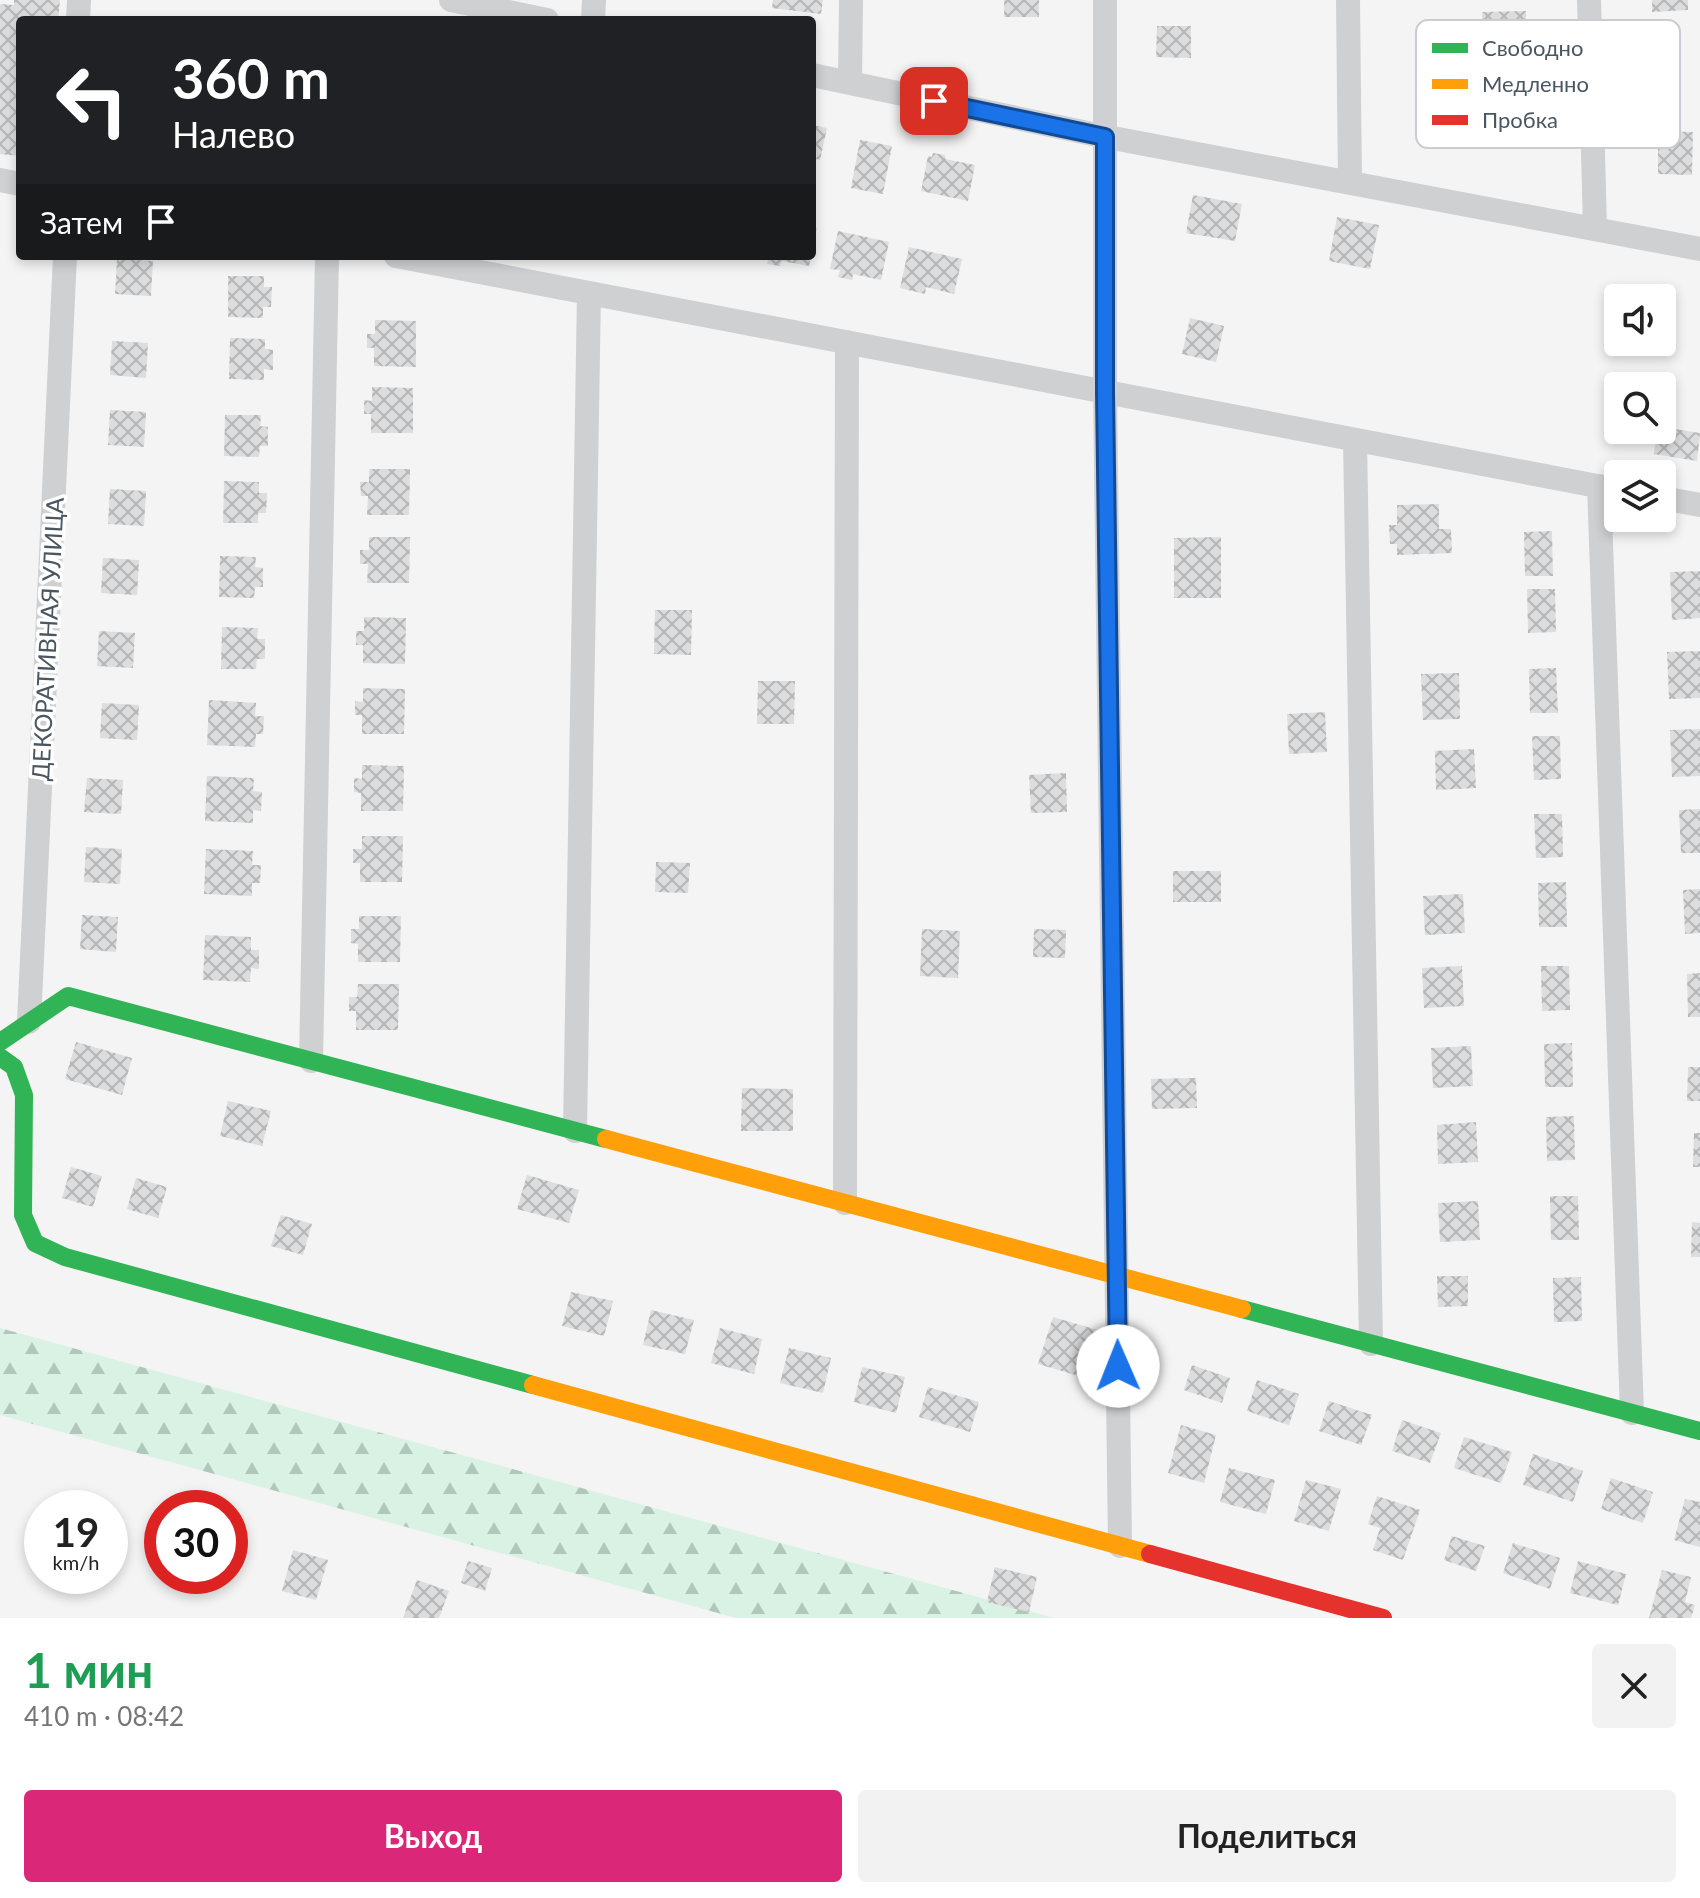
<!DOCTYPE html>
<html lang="ru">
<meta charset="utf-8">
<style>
body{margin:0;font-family:Lato,sans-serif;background:#f2f2f2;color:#222;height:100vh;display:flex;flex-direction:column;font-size:30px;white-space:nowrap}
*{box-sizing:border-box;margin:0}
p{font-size:26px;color:#767676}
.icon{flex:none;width:44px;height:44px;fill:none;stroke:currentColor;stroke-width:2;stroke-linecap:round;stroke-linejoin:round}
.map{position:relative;height:1618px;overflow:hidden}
.panel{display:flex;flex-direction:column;background:#fff;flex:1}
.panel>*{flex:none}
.top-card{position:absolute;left:16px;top:16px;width:800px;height:244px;border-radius:8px;box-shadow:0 4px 12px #0003;background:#202124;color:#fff;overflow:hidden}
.controls{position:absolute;left:1604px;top:284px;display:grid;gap:16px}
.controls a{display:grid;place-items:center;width:72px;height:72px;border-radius:8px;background:#fff;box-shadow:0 4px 12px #0003;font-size:40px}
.speed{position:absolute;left:24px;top:1490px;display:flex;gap:16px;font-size:40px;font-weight:700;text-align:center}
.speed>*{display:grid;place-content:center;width:104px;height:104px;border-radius:50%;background:#fff;box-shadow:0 4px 12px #0003;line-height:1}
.speed small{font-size:20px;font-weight:400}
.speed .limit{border:12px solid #d22;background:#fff;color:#111}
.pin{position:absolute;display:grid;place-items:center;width:68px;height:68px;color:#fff;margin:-34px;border-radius:16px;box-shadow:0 4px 12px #0006}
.me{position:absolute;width:88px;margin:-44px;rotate:359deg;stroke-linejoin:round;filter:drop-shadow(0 0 6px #0008)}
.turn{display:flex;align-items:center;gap:28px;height:168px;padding:0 24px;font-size:36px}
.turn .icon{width:104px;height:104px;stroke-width:2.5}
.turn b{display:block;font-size:56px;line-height:68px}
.then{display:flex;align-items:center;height:76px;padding:0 24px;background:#0003;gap:16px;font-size:30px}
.round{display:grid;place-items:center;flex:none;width:84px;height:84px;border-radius:8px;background:#f2f2f2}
.summary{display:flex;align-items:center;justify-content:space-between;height:136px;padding:0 24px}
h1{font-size:48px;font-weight:700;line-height:60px;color:#1e9e55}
.action{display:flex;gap:16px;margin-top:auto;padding:16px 24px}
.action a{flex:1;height:92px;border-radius:8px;background:#db2777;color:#fff;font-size:32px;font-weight:700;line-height:92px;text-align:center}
.action a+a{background:#f2f2f2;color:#222}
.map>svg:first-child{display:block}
.forest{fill:url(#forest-firs)}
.building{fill:url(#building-cross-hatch)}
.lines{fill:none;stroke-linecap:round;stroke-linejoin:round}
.street{stroke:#ced0d2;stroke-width:24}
.fast{stroke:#30b455;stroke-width:18}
.slow{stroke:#ff9f0a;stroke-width:18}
.jam{stroke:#e5322d;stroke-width:18}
.route-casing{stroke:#114b97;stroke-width:20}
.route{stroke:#1a73e8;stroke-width:14}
.labels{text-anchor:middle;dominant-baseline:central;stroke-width:7;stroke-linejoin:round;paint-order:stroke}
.street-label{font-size:24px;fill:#4a5661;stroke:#fff}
.key{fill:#fff;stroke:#c9ccd0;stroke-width:2}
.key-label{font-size:22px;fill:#4a5661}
</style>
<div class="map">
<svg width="1700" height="1618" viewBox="0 0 1700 1618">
<defs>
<pattern id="forest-firs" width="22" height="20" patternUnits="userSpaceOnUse" patternTransform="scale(2)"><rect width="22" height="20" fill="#d9f2e3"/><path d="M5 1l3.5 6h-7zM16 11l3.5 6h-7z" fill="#b2c7bb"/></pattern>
<pattern id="building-cross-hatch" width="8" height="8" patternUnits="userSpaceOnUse" patternTransform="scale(2)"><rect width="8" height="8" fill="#ddddde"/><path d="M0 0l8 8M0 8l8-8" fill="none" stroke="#b5b6b7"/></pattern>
</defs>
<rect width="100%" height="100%" fill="#f4f4f4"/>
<path class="forest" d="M0 1328 1054 1618H736L0 1415Z"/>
<path class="building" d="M14 0H60L58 20H20V156L0 154V4L14 5Z
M773 0H823L821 14 772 8Z
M1004 0H1039V17H1004Z
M1652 0H1688V10L1652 12Z
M1526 11V52H1482V12Z
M1157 26H1191V58L1156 57Z
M812 125 827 128 820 160 812 158Z
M1658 131 1693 132 1692 175 1658 174Z
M860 140 892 146 883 194 851 188Z
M933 153 945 155V159L975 165 968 201 921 191 928 156 932 157Z
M1193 195 1242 204 1235 241 1186 233Z
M1337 217 1379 225 1370 269 1329 261Z
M812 227 817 228 813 246H812Z
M838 231 889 242 881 280 853 274 852 280 838 277 840 270 830 269Z
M909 247 962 259 954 294 926 287 925 294 900 288Z
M769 256H811L809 266 782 261 780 266 767 264Z
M117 259 153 261 151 296 115 294Z
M228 276H264V287H272L271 307H263V318L228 317Z
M1190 318 1224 326 1216 362 1182 354Z
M375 320 416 321V367L374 366V348H367V334H375Z
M230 338 265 339V349L273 350V370L264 369V380L229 379Z
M112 341 148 343 146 378 110 375Z
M372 387 413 388V433H371V414H364V400L372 401Z
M110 410 146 412 144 447 108 445Z
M225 415H261L260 426 268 427V446H260L259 457 224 456Z
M1662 427 1700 433 1697 461 1654 454 1657 430H1662Z
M369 469H410L409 515H367L368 496H361L360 482H369Z
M224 481 259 482V493H267L266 513H258V523H223Z
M110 489 146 491 144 526 108 524Z
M1439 504V529H1451L1452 553 1397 555V544H1390L1389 525H1397V505Z
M1552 531 1553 576H1525L1524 532Z
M369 537H410L409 583H367L368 564H360V550H369Z
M1221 537V598H1174V538Z
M220 556 256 557 255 567 263 568V587H255L254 598 219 597Z
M103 558 139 560 137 595 101 593Z
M1700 571V618L1672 620 1670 572Z
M1527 589H1555L1556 632 1528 633Z
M655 610H692L691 655 654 654Z
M364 617 406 618 405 664 363 663V645H356V631H364Z
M222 627 258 628 257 639H265V659H257L256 669H221Z
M99 631 135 633 133 668 97 666Z
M1700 651V698L1669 699 1667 652Z
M1556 668 1558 713H1530L1529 669Z
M1459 673 1460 719 1423 720 1421 674Z
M758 681H795L794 724H757Z
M363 688 405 689 404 734H362V715H355V701L363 702Z
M209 700 256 703 255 716H264L263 734H256L255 747 207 745Z
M102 703 139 705 137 740 100 738Z
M1325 712 1327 752 1289 754 1287 714Z
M1700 729V776L1672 777 1670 730Z
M1532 736H1560L1561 779 1534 780Z
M1474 749 1476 788 1436 790 1435 751Z
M362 765 404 766 403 811H361V793L354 792V778L362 779Z
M1066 773 1067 812 1031 813 1029 775Z
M207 776 254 778 253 791 262 792 261 811 253 810V823L205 821Z
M87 778 123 780 121 814 84 812Z
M1700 809V853H1681L1679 810Z
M1534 814H1562L1563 857 1536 858Z
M362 836H403L402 882H360V863H353V849H362Z
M86 847 122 849 120 884 84 882Z
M206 849 253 851 252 865H261L260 883H252V896L204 894Z
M656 862 690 863 688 893 655 892Z
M1173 871H1221V902H1173Z
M1566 882 1567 927H1539L1538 883Z
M1700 889V933L1685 934 1683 890Z
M1463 894 1465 933 1425 935 1423 896Z
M82 915 118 917 116 952 80 949Z
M359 916H401L400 962H358V944L351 943V929H359Z
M922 929 960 931 958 978 920 976Z
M1034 929 1066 930 1065 958 1033 957Z
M205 935 251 937V950H259V969L251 968 250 982 203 980Z
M1462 966 1464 1006 1424 1008 1422 968Z
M1541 966H1569L1570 1010 1542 1011Z
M1700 973V1017H1688L1687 974Z
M358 984H399L398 1030H356V1011H349V997H357Z
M76 1042 132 1058 122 1095 65 1079Z
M1572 1043 1573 1087H1545L1544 1044Z
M1471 1046 1473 1086 1433 1088 1431 1048Z
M1688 1067H1700V1101H1687Z
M1196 1078 1197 1108 1152 1109 1151 1079Z
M742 1088 793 1089V1131H741Z
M228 1101 271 1111 262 1146 220 1136Z
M1574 1116 1575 1160 1547 1161 1546 1117Z
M1476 1122 1478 1162 1438 1164 1437 1125Z
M1694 1133H1700V1167H1693Z
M71 1167 102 1176 93 1207 62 1198Z
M527 1175 579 1190 569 1223 517 1209Z
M136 1178 167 1187 158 1218 127 1209Z
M1550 1196H1578L1579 1240H1551Z
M1478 1201 1480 1240 1440 1242 1438 1203Z
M281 1215 312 1224 303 1255 271 1246Z
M1692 1222 1700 1223V1257H1691Z
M1437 1276H1468V1306L1438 1307Z
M1581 1277 1582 1321 1554 1322 1553 1278Z
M571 1292 613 1301 604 1336 562 1326Z
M651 1310 694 1320 685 1354 643 1345Z
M1053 1317 1101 1331 1086 1378 1038 1364Z
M720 1328 762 1339 754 1374 711 1363Z
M789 1348 831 1358 823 1393 780 1383Z
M1192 1365 1230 1378 1222 1403 1184 1390Z
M862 1367 905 1377 896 1413 854 1402Z
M1257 1380 1299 1394 1289 1425 1247 1411Z
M928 1387 979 1402 970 1432 919 1417Z
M1329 1401 1372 1415 1361 1445 1319 1431Z
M1402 1420 1441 1433 1430 1463 1392 1451Z
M1181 1425 1216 1435 1204 1483 1168 1473Z
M1464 1437 1512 1452 1501 1483 1454 1468Z
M1533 1454 1583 1471 1573 1502 1523 1485Z
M1229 1468 1275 1480 1266 1514 1220 1502Z
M1611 1478 1653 1492 1643 1523 1601 1509Z
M1306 1480 1341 1489 1329 1531 1294 1521Z
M1377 1496 1420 1510 1403 1560 1373 1550 1380 1528 1368 1524Z
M1685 1499 1700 1502V1547L1674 1540Z
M1452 1536 1485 1546 1476 1571 1444 1560Z
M1513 1543 1560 1558 1550 1589 1503 1573Z
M293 1550 328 1560 316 1600 282 1591Z
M468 1561 492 1568 485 1591 461 1583Z
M1578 1561 1626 1574 1618 1605 1570 1593Z
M995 1567 1037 1577 1029 1612 987 1602Z
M1662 1570 1691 1577 1685 1602 1695 1605 1691 1618H1649Z
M417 1580 449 1591 439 1618H403Z"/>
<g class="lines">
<path class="street" d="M451 0 547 20
M1105 0V392L1120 1546
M1348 0 1350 183
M1589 0 1595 229
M78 20 79 0
M593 20 594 0
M812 75 1102 136 1700 249
M850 83 851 0
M0 180 20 184
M396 256 1618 490
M1355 440 1371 1344
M1599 486 1632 1413
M1662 498 1700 505
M29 1022 65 256
M311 1061 327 256
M575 1131 589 293
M845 1203 847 342"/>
<path class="fast" d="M0 1042 68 996 606 1139
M0 1057 14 1067 24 1095 23 1215 35 1243 65 1257 533 1385
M1242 1309 1700 1431"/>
<path class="slow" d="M606 1139 1242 1309
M533 1385 1150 1554"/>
<path class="jam" d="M1150 1554 1383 1618"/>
</g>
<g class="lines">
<g class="route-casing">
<path id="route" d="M934 101 1105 137V392L1118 1366"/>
</g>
<use href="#route" class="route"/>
</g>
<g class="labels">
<g class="street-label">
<text transform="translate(47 639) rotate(-87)">ДЕКОРАТИВНАЯ УЛИЦА</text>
</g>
</g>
<rect x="1416" y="20" width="264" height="128" rx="12" class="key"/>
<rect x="1432" y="43" width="36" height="10" fill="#30b455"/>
<rect x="1432" y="79" width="36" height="10" fill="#ff9f0a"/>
<rect x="1432" y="115" width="36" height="10" fill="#e5322d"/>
<g class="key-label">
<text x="1482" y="56">Свободно</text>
<text x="1482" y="92">Медленно</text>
<text x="1482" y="128">Пробка</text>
</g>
</svg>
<div class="controls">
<a><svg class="icon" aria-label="sound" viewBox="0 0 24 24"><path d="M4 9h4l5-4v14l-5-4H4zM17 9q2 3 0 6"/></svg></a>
<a><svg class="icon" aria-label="search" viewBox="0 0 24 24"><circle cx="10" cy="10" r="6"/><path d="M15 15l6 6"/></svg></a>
<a><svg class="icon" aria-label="layers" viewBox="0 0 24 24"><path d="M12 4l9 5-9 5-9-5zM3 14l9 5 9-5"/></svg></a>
</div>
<div class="speed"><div>19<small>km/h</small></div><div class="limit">30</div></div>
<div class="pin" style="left:934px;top:101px;background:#d93025"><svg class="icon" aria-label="arrive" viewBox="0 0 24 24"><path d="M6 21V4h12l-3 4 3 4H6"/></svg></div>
<svg class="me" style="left:1118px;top:1366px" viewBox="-20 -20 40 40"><circle r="19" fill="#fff"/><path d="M0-13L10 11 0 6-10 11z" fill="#1a73e8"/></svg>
<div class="top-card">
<div class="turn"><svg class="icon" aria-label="left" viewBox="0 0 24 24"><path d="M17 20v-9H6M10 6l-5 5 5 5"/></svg><div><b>360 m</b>Налево</div></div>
<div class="then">Затем<svg class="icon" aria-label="arrive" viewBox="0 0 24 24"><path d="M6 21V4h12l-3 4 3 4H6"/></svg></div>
</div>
</div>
<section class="panel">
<div class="summary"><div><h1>1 мин</h1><p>410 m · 08:42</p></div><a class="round"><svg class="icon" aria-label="close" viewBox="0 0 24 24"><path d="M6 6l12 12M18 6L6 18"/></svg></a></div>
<div class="action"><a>Выход</a><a>Поделиться</a></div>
</section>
